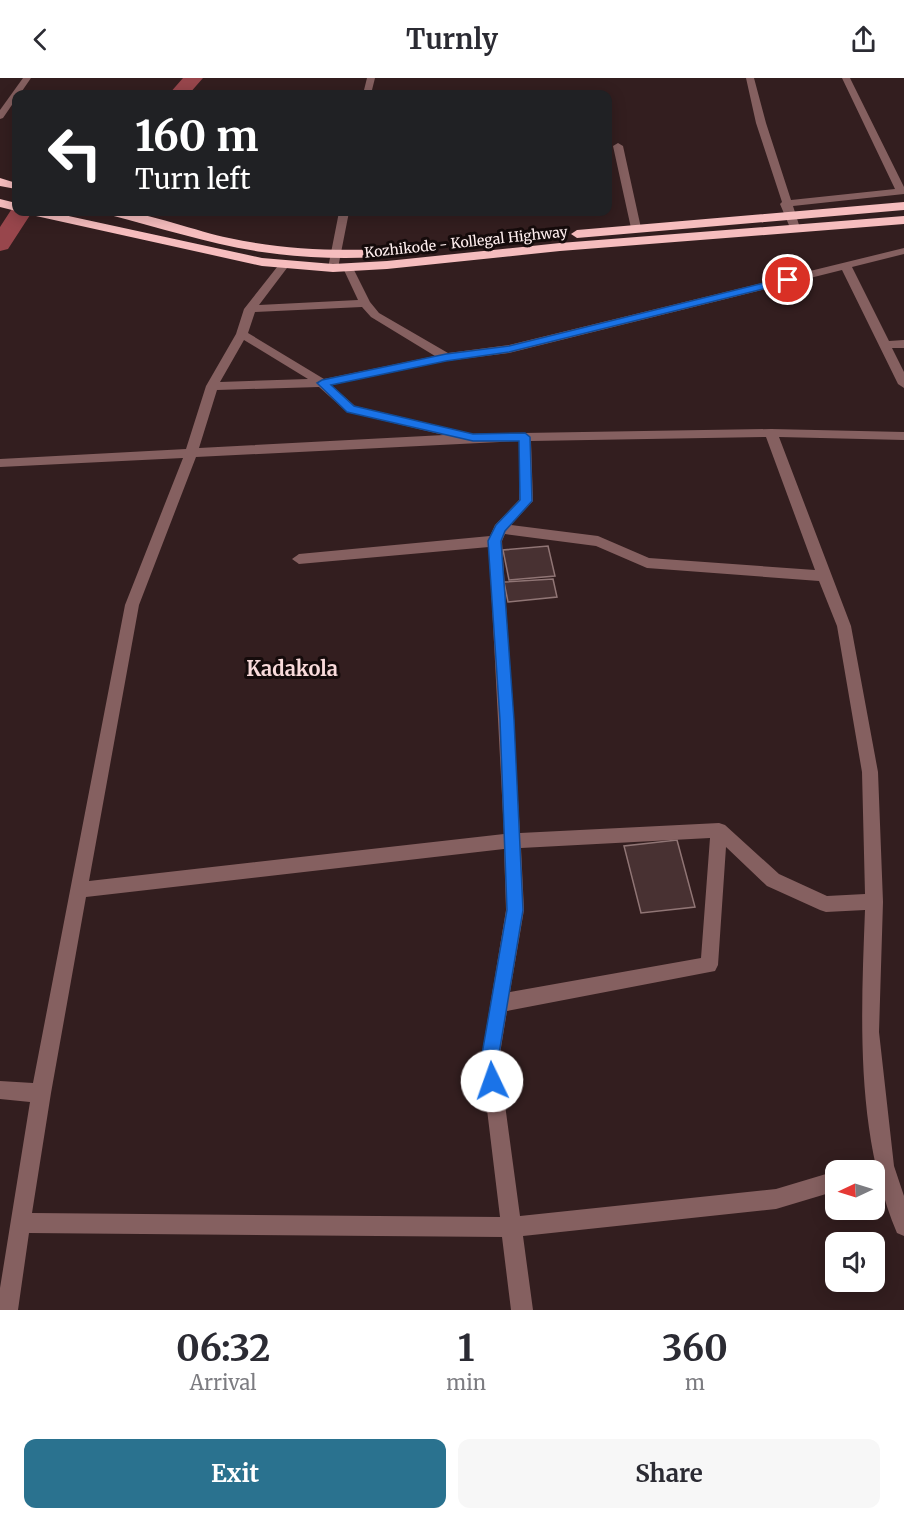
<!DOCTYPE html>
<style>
body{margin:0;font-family:Merriweather,serif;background:#f7f7f7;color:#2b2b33;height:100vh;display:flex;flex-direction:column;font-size:22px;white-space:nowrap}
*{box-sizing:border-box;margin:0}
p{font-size:20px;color:#7c7c81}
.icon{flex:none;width:33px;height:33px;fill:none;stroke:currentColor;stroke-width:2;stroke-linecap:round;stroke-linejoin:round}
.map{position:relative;height:1232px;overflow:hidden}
.panel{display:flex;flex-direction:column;background:#fff;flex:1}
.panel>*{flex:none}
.banner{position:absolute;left:12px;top:12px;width:600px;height:126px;border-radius:12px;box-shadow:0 3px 15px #0003;background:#202124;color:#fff;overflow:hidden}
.needle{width:39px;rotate:266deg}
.fabs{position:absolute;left:825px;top:1082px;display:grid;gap:12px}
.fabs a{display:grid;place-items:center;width:60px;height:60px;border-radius:12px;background:#fff;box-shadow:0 3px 15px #0003;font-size:30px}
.pin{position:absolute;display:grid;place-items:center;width:51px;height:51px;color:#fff;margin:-26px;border:3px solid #fff;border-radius:50%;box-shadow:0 2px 6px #0007}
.me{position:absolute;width:66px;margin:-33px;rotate:357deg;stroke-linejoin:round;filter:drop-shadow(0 0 4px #0008)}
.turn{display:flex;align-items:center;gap:21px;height:126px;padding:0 24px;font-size:27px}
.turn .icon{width:78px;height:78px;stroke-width:2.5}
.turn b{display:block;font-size:42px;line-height:51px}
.eta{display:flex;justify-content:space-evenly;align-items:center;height:102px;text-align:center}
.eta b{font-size:36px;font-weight:700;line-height:42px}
.primary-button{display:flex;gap:12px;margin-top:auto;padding:12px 24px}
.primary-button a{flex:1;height:69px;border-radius:12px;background:#2a728f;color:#fff;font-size:24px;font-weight:700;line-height:69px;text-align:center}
.primary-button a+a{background:#f7f7f7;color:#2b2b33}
header{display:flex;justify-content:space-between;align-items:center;height:78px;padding:0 24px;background:#fff;font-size:27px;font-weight:700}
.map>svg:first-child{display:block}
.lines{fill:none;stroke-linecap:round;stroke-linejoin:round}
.canal{fill:#98464c;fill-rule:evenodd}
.building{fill:#483132;stroke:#907575;stroke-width:1.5}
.minor{fill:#856060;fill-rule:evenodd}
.highway{fill:#f6bdbe;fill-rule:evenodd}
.route{fill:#1a73e8;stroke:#114b97;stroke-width:1.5}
.labels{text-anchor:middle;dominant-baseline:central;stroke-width:6;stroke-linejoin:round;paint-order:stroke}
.far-street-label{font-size:14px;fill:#ffefef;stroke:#150b0b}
.quarter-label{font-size:20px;font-weight:bold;fill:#f9dbdb;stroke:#150b0b}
</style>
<header><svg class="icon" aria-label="back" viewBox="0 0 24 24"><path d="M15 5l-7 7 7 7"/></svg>Turnly<svg class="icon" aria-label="share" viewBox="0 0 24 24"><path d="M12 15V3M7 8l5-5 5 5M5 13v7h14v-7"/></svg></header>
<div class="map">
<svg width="904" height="1232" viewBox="0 0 904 1232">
<rect width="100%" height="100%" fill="#331e1f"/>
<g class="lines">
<path class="canal" d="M183 0H203L189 16H169Z
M16 128V134H32L8 171 0 173V149L13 129Z"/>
</g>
<path class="building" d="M548 468 555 498 509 502 503 472Z
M553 501 557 519 508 524 504 504Z
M677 762 695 829 641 835 624 768Z"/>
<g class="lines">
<path class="minor" d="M23 0H31L20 16H16V21L3 40 0 41V32Z
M367 0H375L371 16H363Z
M746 0H754L766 45 791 122 895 111 842 0H850L904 109V116L793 128 800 150 791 152 780 126 782 124 756 45Z
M618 65 623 68 641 150 636 153 631 150 613 68Z
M339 134H349L338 190 333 193 328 190Z
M904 170V176L852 189 889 263 904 262V270H892L904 294V310L898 306 842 192 509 275 446 283 331 307 355 328 456 352 462 356 771 351 904 354V362L779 359 851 548 878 694 883 824 879 954 894 1088 904 1118V1158L897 1155C855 1055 861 939 865 832L826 834 820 832 767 808 726 769 718 887 715 893 507 933 499 982 520 1138 776 1111 836 1093V1113L776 1131 523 1158 533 1232H511L502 1159 29 1155 18 1232H0V1210L30 1024 0 1021V1003L33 1005 125 527 183 380 0 389V381L186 371 206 308 236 256 244 231 281 184 285 183 290 186 259 227 358 222 343 190 348 187 352 188 370 224 379 235 448 275 509 267ZM362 229 371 239 435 278 324 301 248 255 255 234ZM244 262 308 301 220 304ZM319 309 347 334 444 357 199 370 217 312ZM766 359 815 492 649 480 598 458 511 447 533 423 531 363ZM519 363V422L495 447 490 458 299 476 292 481 299 486 489 469 504 756 89 803 139 527 196 379ZM505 456 596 468 647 490 819 503 837 548 862 694 865 816 827 818 779 796 725 747 719 745 520 755 502 463ZM710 760 701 880 510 914 524 832 521 770ZM504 771 506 832 481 982 500 1139 32 1135 51 1015 86 819Z"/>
<path class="highway" d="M0 100 16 105V111L0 108Z
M0 121 16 125V133L0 129Z
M904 124V132L577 160 571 156 577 152Z
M30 134H50L262 180 333 186 387 183 560 165 904 138V146L560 173 387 191 333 194 262 188 36 138Z
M108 134C139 130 196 154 229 160 286 172 342 174 400 170L406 174 400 178C354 181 308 181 262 174 210 166 160 150 110 137Z"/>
</g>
<path class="route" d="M788 199 791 200V204L509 274 446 283 331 307 354 328 473 356 525 355 530 359 532 423 505 453 501 463 514 642 523 832 498 982 501 1003 499 1009 492 1012 486 1009 481 982 507 832 500 642 488 463 496 447 520 422 519 363H473L347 334 317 305 322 302 446 276 509 268Z"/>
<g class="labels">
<g class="far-street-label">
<text transform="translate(466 164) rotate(-6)">Kozhikode - Kollegal Highway</text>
</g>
<g class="quarter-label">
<text x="292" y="590">Kadakola</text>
</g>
</g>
</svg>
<div class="fabs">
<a><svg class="needle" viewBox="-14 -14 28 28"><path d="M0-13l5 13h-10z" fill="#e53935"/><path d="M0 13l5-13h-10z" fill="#7c7c81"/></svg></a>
<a><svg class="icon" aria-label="sound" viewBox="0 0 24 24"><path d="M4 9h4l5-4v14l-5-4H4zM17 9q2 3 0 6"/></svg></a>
</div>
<div class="pin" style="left:788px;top:202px;background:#d93025"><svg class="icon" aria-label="arrive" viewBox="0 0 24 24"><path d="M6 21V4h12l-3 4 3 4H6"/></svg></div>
<svg class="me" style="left:492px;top:1003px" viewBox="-20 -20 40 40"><circle r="19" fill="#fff"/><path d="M0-13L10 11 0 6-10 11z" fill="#1a73e8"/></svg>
<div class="banner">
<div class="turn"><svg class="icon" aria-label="left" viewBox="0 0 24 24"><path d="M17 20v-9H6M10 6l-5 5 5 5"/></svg><div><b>160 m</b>Turn left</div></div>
</div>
</div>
<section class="panel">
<div class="eta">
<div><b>06:32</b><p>Arrival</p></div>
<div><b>1</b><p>min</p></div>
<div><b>360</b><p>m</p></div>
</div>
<div class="primary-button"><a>Exit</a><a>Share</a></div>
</section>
